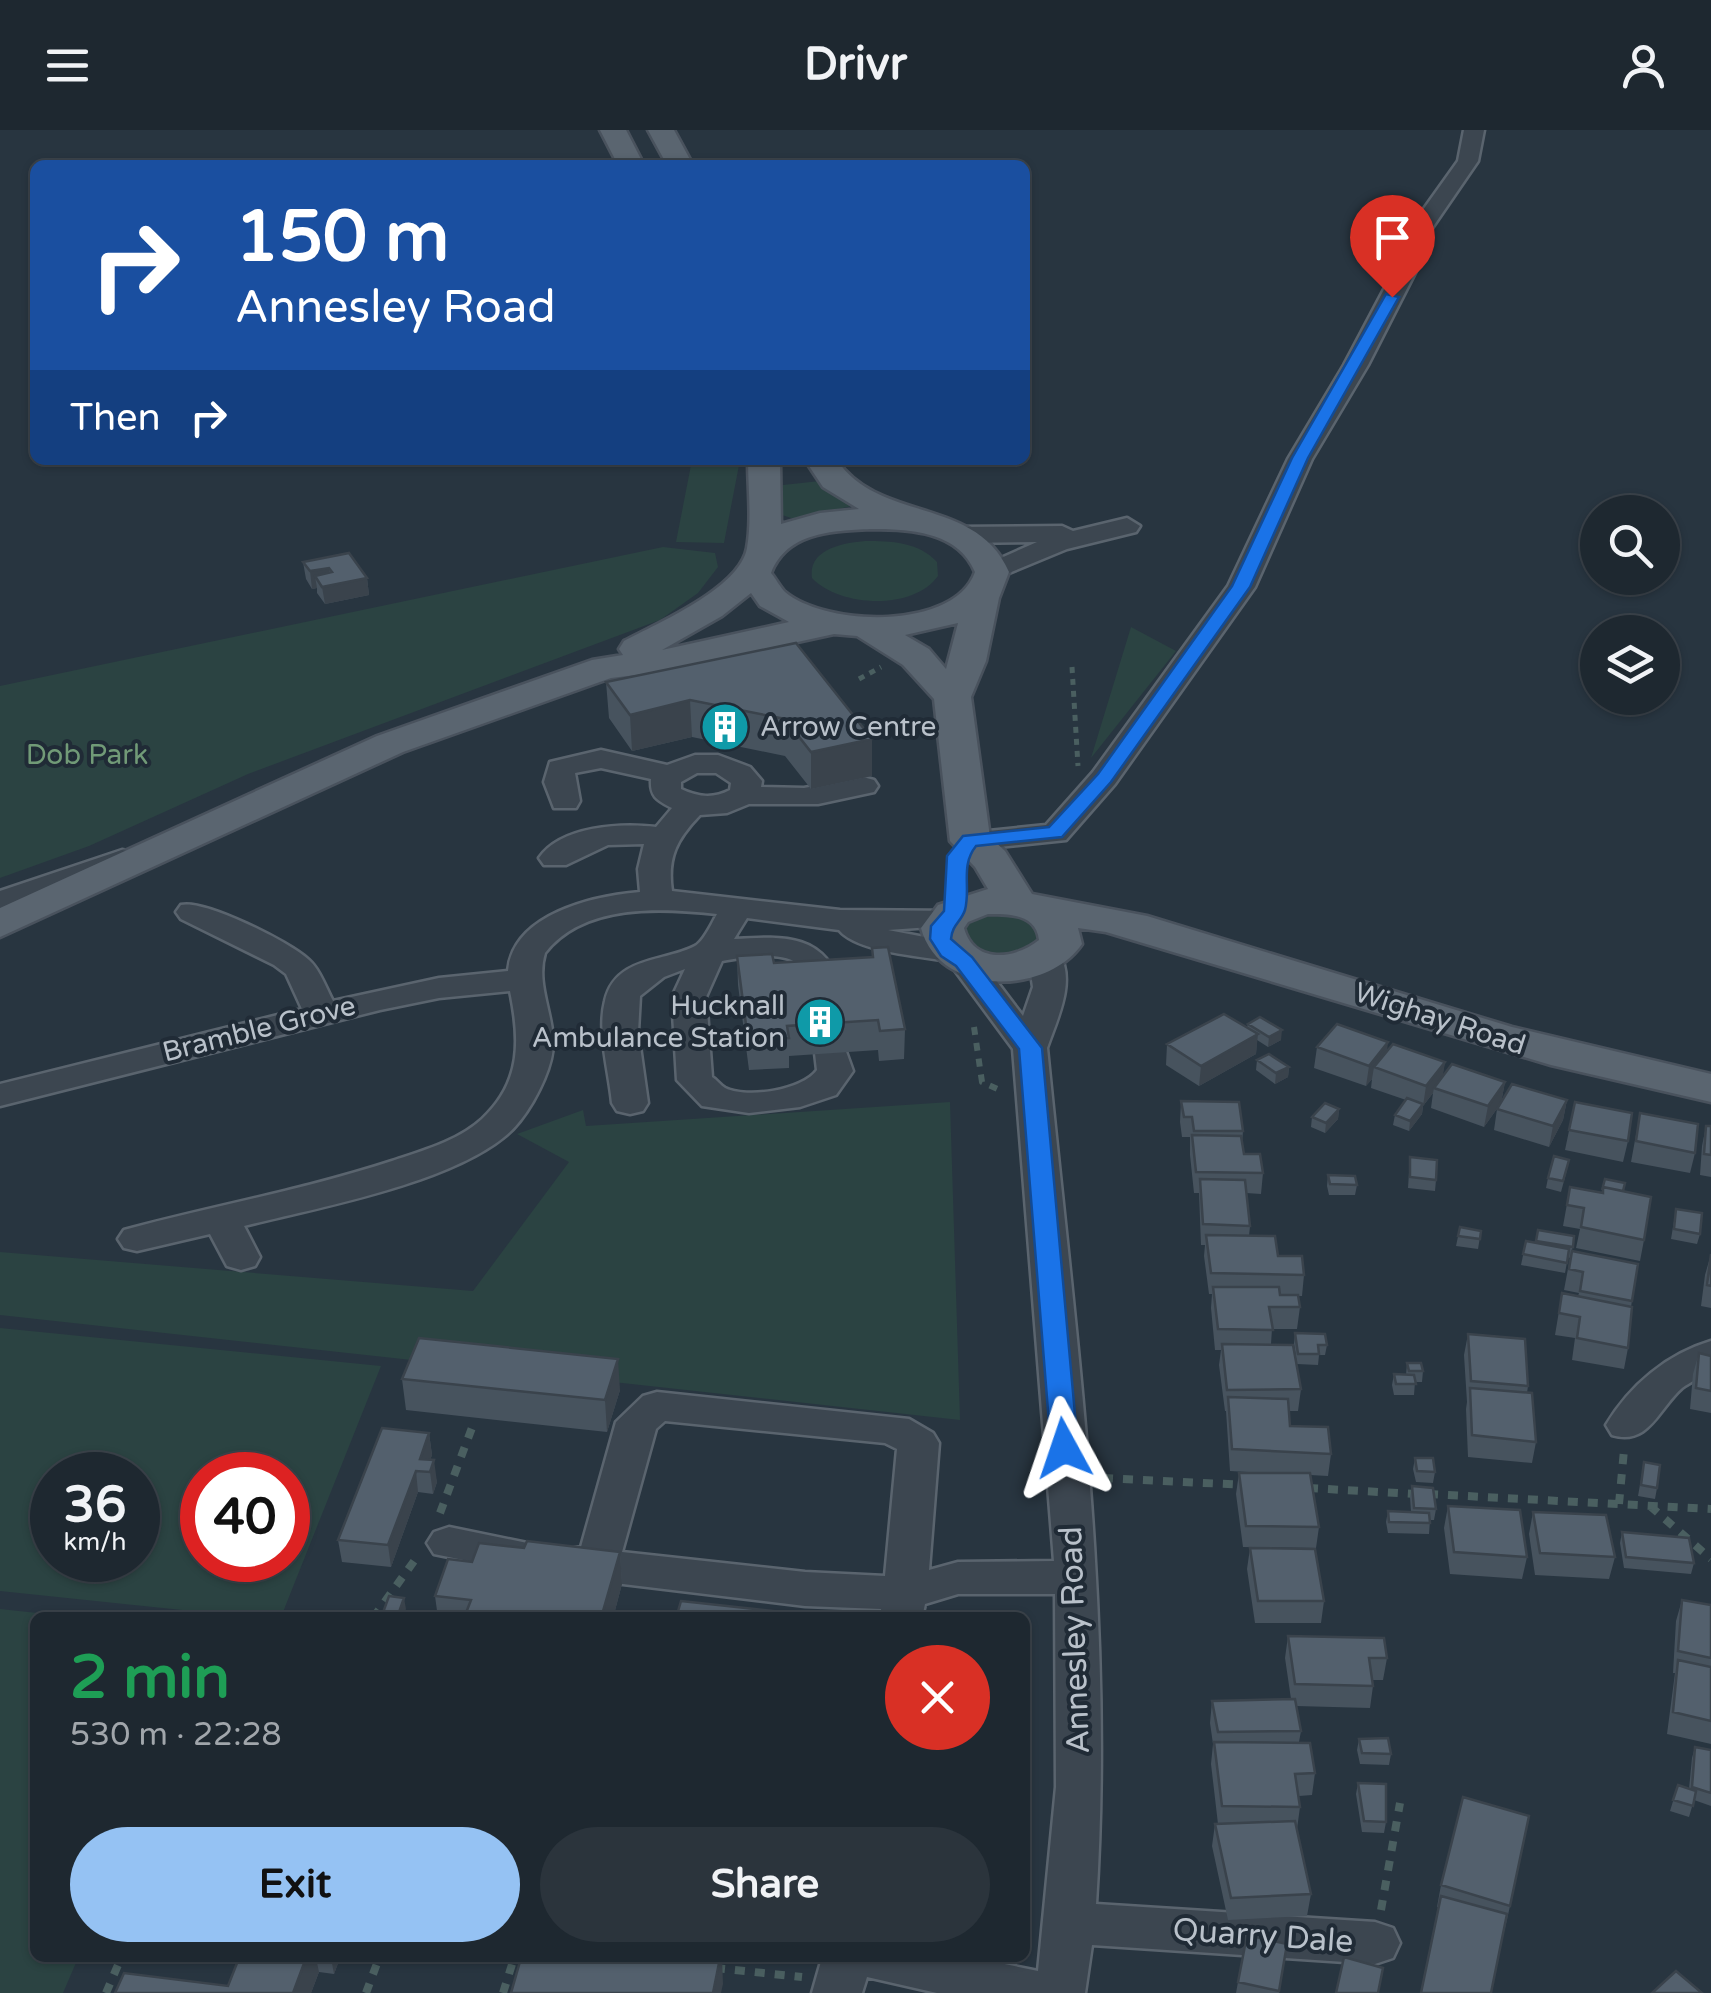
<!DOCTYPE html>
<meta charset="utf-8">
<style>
body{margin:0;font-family:"Varela Round",sans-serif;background:#2b343c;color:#f1f3f6;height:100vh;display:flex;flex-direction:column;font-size:38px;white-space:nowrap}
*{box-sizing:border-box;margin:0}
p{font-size:32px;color:#a1a6ab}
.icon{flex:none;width:55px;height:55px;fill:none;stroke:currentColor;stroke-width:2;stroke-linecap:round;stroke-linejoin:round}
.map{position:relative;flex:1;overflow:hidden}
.drawer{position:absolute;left:30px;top:1482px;width:1000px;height:350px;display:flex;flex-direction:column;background:#1e2830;border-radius:15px;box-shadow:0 2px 8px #0004,0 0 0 2px #3c444c}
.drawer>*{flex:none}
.guide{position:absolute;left:30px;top:30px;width:1000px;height:305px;border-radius:15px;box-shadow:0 2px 8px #0004,0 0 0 2px #3c444c;background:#1a4fa0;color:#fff;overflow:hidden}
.buttons{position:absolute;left:1580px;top:365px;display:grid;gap:20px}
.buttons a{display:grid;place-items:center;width:100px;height:100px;border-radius:50%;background:#1e2830;box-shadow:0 2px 8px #0004,0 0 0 2px #3c444c;font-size:50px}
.speed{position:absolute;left:30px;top:1322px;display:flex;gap:20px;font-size:50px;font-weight:700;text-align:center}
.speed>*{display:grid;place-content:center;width:130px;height:130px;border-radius:50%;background:#1e2830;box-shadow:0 2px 8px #0004,0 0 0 2px #3c444c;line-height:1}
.speed small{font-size:25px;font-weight:400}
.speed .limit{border:15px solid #d22;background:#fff;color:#111}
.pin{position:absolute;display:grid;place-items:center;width:85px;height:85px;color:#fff;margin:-102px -42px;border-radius:50% 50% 50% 0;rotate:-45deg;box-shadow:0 0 10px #0007}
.pin .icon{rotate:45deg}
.me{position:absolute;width:110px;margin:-55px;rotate:355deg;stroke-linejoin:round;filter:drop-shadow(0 0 8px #0008)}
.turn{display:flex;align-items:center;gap:35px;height:210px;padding:0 40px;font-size:45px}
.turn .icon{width:130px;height:130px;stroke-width:2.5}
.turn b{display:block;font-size:70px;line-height:85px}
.then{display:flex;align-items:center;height:95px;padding:0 40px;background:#0003;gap:20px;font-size:38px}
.round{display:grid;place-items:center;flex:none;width:105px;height:105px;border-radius:52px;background:#2b343c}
.overview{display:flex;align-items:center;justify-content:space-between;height:170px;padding:0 40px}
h1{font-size:60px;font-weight:800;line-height:75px;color:#1e9e55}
.primary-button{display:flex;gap:20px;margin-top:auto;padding:20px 40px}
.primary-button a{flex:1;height:115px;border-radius:60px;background:#95c2f3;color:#111;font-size:40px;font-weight:800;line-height:115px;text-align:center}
.primary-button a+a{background:#2b343c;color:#f1f3f6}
header{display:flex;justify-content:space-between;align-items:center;height:130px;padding:0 40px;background:#1e2830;font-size:45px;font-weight:800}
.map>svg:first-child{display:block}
.green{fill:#2b4342;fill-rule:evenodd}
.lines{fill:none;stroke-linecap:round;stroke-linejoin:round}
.minor-casing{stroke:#5a646e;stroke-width:5}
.major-casing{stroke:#49525d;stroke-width:5}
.path-far2{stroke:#4a5f60;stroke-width:5;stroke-dasharray:6 6;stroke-linecap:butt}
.path-far1{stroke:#4a5f60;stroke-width:6;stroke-dasharray:8 8;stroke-linecap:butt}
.path{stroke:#4a5f60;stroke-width:8;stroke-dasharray:10 10;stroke-linecap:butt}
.minor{fill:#3c4650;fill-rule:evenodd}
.major{fill:#5a6570;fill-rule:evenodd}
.wall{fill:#47535e}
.shaded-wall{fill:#3a434c}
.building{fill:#53606d;stroke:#3a434c;stroke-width:2.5}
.route{fill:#1a73e8;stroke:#114b97;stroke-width:2.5}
.labels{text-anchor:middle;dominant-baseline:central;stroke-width:8;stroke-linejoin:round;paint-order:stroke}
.poi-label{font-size:28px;fill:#b9c1ca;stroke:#202b36;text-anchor:start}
.park-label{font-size:28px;fill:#719a77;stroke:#202b36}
.street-label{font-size:28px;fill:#b9c1ca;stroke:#202b36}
.near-street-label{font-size:32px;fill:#b9c1ca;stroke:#202b36}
</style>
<header><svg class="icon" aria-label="menu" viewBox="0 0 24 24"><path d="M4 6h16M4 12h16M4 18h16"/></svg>Drivr<svg class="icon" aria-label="person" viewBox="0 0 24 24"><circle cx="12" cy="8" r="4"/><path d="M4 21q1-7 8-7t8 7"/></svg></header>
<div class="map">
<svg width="1711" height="1863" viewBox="0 0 1711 1863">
<rect width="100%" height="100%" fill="#283540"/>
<path class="green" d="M692 330H740L724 413 676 412Z
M820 351 852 376 794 389 782 385 783 355Z
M865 411C891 411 919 412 937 432L938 446C913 481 839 477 812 448 808 419 843 413 865 411Z
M663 417 715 423 718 437 698 463 660 490 248 644 89 716 0 748V556Z
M1131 497 1176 521 1091 628Z
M1008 780 1040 797V813C1014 829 996 828 967 818L961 794 968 787Z
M950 972 960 1290 0 1185V1122L473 1161 569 1032 517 1004 583 980 586 996Z
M0 1198 381 1236 281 1487H249L0 1461ZM138 1345V1430H52V1345ZM288 1345V1430H202V1345Z
M0 1479 75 1487 35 1488V1828H78L63 1863H0Z"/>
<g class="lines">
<g class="minor-casing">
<path id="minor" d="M1464 0H1484L1478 31 1430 101 1420 133 1368 235 1312 329 1255 457 1115 654 1066 710 970 720 959 718 954 711 959 704 1046 695 1093 642 1228 456 1288 329 1344 235 1398 133 1408 101 1458 31Z
M1127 388 1140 396 1136 402 1067 419 992 450 983 448 979 442 983 436 1037 412 958 413 945 405 958 397 1062 396 1073 401Z
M601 620 667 635 695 625H718L750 637 762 651 761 657 804 658 863 647 874 650 878 656 874 662 818 674H749L727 683 700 685C677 709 667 727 672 761L840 780 959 781 963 788 959 795 888 800 961 814 965 821 976 824 1023 886 1033 857 1029 829 1034 822H1058C1077 850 1057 889 1047 918 1075 1203 1115 1487 1096 1774L1375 1792 1393 1798 1400 1813 1393 1828 1375 1834 1092 1815 1085 1863H937L867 1847 862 1863H812L822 1828H975L1038 1841 1056 1657 1055 1464H958L925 1474 922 1488H882L881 1479 805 1476 573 1448 558 1443 551 1432 558 1421 581 1417 616 1292 643 1266 657 1262 909 1289 933 1303 939 1313 929 1440 958 1432 1054 1431 1013 919 948 831C920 826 857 822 839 800L747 788 734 809C784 806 826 803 842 860L837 867H813C807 858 807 846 801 837 787 819 741 828 722 831L706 867 712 947C717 950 720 955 725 958 747 969 803 960 817 940L815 923 820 916 832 913 844 916 853 941 836 965 800 977 749 983 702 976 677 950 672 867 685 839 664 847 640 866 638 902 648 973 643 981 630 984 617 981 612 973C609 941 597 902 605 871 615 826 665 832 695 816 704 811 712 793 717 784 662 778 584 773 545 823 534 859 560 893 551 929 545 954 525 991 504 1007 446 1054 317 1078 244 1096L260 1127 255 1136 241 1140 227 1136 210 1104 137 1121 124 1118 118 1109 124 1100C213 1076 303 1060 392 1031 422 1021 458 1011 482 989 522 952 520 909 510 861L439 868 380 880 0 976V954L302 879 286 844 274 835 181 789 176 782 181 775C204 769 290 812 309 830 320 840 326 858 333 871L439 848 508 841C513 784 593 766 640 762L638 739 644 714 608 715 566 735H544L539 728C561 696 621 693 656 697L672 678C657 670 650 667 651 649L601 638 575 643 580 671 576 678H554L544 652 550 632ZM716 643 731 653 730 660C713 669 698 667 681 659V652L697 643ZM665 1291 885 1313 897 1319 885 1446 805 1442 622 1422 656 1299Z
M122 720 133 722 138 729 133 736 0 782V761Z
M1711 1211V1242C1702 1247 1690 1252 1682 1258 1658 1279 1649 1316 1612 1305L1606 1295C1630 1255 1667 1224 1711 1211Z
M449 1397 537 1415 544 1426 537 1437 522 1442 434 1424 427 1413 434 1402Z"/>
</g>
<g class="major-casing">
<path id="major" d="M600 0H626L644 35H618Z
M648 0H674L693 35H667Z
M748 330H780L781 394 820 383 859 379 823 357 805 330H837C879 393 976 366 1009 442L999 468 986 531 971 567 990 707 1005 721 1032 764 1147 786 1512 897 1711 944V972L1551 935 1106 802 1078 798 1082 814C1046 866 939 867 921 798L938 775 988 759 975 737 950 711 934 569 903 535 857 506 834 504 661 542 611 548 403 622 0 807V778L377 606 592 530 623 525 619 519 624 511C658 493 740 458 747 418 752 390 748 358 748 330ZM870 399C909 399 958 401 975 442 955 500 827 497 785 462 780 457 776 449 771 443 787 402 832 401 870 399ZM751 463 760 476 789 492 662 520 722 486ZM958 493 946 539 929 519 905 505ZM988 784C1010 784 1036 784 1039 810 1016 829 974 835 964 798L968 792Z"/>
</g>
<path class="path-far2" d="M1072 537 1078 636
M859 549 881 537"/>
<path class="path-far1" d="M974 897 982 952 1002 961"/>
<path class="path" d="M1103 1348 1246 1355
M1308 1358 1416 1364
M1428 1364 1711 1379
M1619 1374 1624 1320
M1650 1376 1711 1429
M440 1383 473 1295
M373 1488 417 1427
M1381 1780 1400 1673
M715 1838 802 1847
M106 1863 121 1828
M366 1863 379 1828
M503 1863 514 1828"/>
<use href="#minor" class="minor"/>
<use href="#major" class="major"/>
</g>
<path class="wall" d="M303 432 367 448 369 465 325 474 317 463V458L312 459 306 449Z
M796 513 872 609V646L811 659 785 626 692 607 632 621 609 588 606 552Z
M872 818 905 899 904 929 879 931 878 920 789 926V938L749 940 738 855 737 826 774 833 872 827Z
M1248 894 1281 910 1268 917 1257 910 1256 924 1199 956 1166 935 1167 914 1247 897Z
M1317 917 1387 921 1445 932 1442 947 1505 952 1501 973 1484 997 1431 978 1433 963 1423 976 1422 984 1409 1001 1393 995 1395 985 1406 970 1371 958 1372 949 1366 956 1314 938Z
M1257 930 1289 937 1288 947 1275 954 1256 940Z
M1567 970 1563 990 1549 1017 1494 1000 1497 979Z
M1181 971 1243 1001 1242 1013 1244 1024 1263 1043 1261 1064 1246 1063 1250 1096 1249 1106 1304 1145 1302 1166H1298L1300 1177 1297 1199H1272L1271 1214 1301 1259 1298 1281H1289L1290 1296 1331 1324 1328 1346 1310 1345 1319 1397 1316 1418 1243 1417 1236 1364 1239 1343H1266L1230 1341 1226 1281H1225L1219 1235 1221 1220H1215L1211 1178 1212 1164H1209L1204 1126 1205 1115H1201L1199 1063H1194L1190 1025V1007H1182L1180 992Z
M1575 972 1628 1011 1623 1032 1565 1020Z
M1339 979 1338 989 1325 1003 1311 997 1312 987Z
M1640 983 1695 1023 1690 1043 1631 1032Z
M1706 996H1711V1047L1700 1045 1702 1016Z
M1410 1027 1436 1050 1435 1061 1408 1058Z
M1567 1040 1561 1062 1546 1058 1548 1048Z
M1328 1045 1357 1055 1355 1065H1329L1327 1056Z
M1605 1049 1623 1061 1644 1110 1640 1131 1576 1118 1580 1099 1563 1096 1570 1057 1602 1063Z
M1676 1079 1700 1104 1697 1114 1671 1109Z
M1460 1097 1481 1101 1478 1119 1456 1116Z
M1538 1100 1574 1106 1572 1121 1638 1134 1631 1177 1628 1218 1624 1239 1572 1230 1575 1208 1555 1205 1562 1163 1578 1166 1579 1163 1564 1160 1570 1128 1568 1127 1565 1143 1521 1135 1526 1111 1535 1113Z
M1711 1124V1178L1701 1176 1705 1145Z
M1295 1203 1327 1215 1325 1225H1319L1318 1235 1297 1234 1294 1214Z
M1468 1204 1528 1256 1527 1263 1536 1312 1532 1333 1468 1327 1466 1279 1467 1272 1464 1225Z
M1699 1223 1711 1226V1283L1690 1279 1693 1244Z
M1407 1233 1423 1241 1422 1252H1415L1414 1265H1394L1392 1255 1394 1244 1406 1245Z
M402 1249 620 1260 607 1302 406 1280Z
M429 1303 432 1325 430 1330 437 1352 433 1364 418 1362 391 1437 342 1432 338 1410Z
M1415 1328 1435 1342 1433 1353 1416 1352 1413 1339Z
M1644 1332 1657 1358 1655 1369 1638 1366Z
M1412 1356 1436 1379 1434 1390H1430L1429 1404 1388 1403 1386 1392 1388 1381 1411 1382 1410 1367Z
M1448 1376 1527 1427 1522 1449 1450 1444 1444 1398Z
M1533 1382 1615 1427 1609 1449 1535 1445 1529 1404Z
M1622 1402 1694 1433 1691 1444 1624 1438 1620 1413Z
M1250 1418 1324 1471 1321 1493H1255L1247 1439Z
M620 1422 622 1454 613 1488H438L435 1466 472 1432Z
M1682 1470 1711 1475V1614L1667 1604 1675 1543H1673L1676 1491Z
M1288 1506 1387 1528 1383 1550H1372L1373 1556 1370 1578 1296 1576 1301 1601 1299 1612 1315 1643 1312 1665 1299 1666 1300 1677 1297 1699 1311 1764 1307 1786 1228 1790 1212 1716 1215 1694H1218L1211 1634 1213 1614 1210 1593 1212 1571 1291 1569 1285 1528Z
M1359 1609 1391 1624 1389 1635 1360 1634 1357 1620Z
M1695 1617 1711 1620V1676L1694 1670 1689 1687 1670 1681 1678 1655 1689 1659 1692 1628Z
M1358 1653 1386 1692 1384 1703 1362 1702 1356 1664Z
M1441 1755 1510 1776 1505 1798 1437 1777Z
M1287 1814 1279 1863H1236L1238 1852Z
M224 1828H340L334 1844 319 1842 311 1863H115L228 1856 238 1830Z"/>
<path class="shaded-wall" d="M329 438 332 455 367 448 369 465 325 474 322 457 315 446 317 458 312 459 310 441Z
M690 570 692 607 632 621 630 585Z
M872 609V646L811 659V622Z
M1282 900 1281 910 1268 917 1269 907Z
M1258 904 1256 924 1199 956 1201 936Z
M1388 912 1386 933 1374 937 1372 949 1366 956 1369 936Z
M1445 932 1442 952 1434 958 1433 963 1423 976 1426 956Z
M1289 937 1288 947 1275 954 1276 943Z
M1505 952 1501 973 1484 997 1488 976Z
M1567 970 1563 990 1549 1017 1553 996Z
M1423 974 1422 984 1409 1001 1410 991Z
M1339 979 1338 989 1325 1003 1326 993Z
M618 1229 620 1260 607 1302 605 1270Z
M429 1303 432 1325 426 1342 420 1329Z
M434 1330 437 1352 433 1364 430 1342Z
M416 1341 418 1362 391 1437 388 1415Z
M620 1422 622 1454 613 1488H601Z
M404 1468 406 1479 403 1488H397Z
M306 1828H316L319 1842 311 1863H293Z
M331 1828H340L334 1844Z
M720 1828H722L723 1854 721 1863H713Z"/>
<path class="building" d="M349 423 367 448 322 457 315 446 332 442 329 438 310 441 303 432Z
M796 513 872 609 811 622 785 589 690 570 630 585 606 552Z
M888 817 905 899 880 901 878 890 787 896 789 908 748 910 737 826 772 824 774 833 873 827 872 818Z
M1224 884 1258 904 1201 936 1167 914Z
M1260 887 1282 900 1269 907 1248 894Z
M1337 894 1388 912 1369 936 1317 917Z
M1393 914 1445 932 1426 956 1374 937Z
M1269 924 1289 937 1276 943 1257 930Z
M1452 934 1505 952 1488 976 1434 958Z
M1512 954 1567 970 1553 996 1497 979Z
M1407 968 1423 974 1410 991 1395 985Z
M1181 971 1239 972 1243 1001H1194L1192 987H1184Z
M1575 972 1632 983 1628 1011 1569 1000Z
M1325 973 1339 979 1326 993 1312 987Z
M1640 983 1698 994 1695 1023 1636 1011Z
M1706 996H1711V1025L1704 1024Z
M1192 1005 1241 1006 1244 1024H1260L1263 1043 1196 1042Z
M1554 1026 1569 1030 1563 1051 1548 1048Z
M1410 1027 1437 1030 1436 1050 1410 1047Z
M1328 1045 1355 1046 1357 1055 1330 1054Z
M1200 1049 1245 1050 1250 1096 1203 1094Z
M1605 1049 1625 1053 1623 1061 1603 1057 1602 1060Z
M1570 1057 1603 1063V1057L1651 1067 1644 1110 1581 1097 1584 1078 1567 1075Z
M1676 1079 1702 1083 1700 1104 1674 1099Z
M1460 1097 1481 1101 1480 1109 1458 1106Z
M1538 1100 1574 1106 1573 1117 1536 1111Z
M1206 1105 1275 1106 1278 1126H1302L1304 1145 1211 1143Z
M1526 1111 1569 1119 1567 1133 1523 1124Z
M1572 1121 1638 1134 1632 1171 1580 1161 1583 1142 1569 1139Z
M1711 1124V1156L1707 1155Z
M1213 1157H1279L1280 1165H1298L1300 1177H1269L1273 1200 1218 1199Z
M1562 1163 1632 1177 1628 1218 1577 1208 1580 1187 1559 1183Z
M1295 1203 1325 1204 1327 1215H1318L1319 1224H1298Z
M1468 1204 1525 1209 1528 1256 1471 1251Z
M419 1208 618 1229 605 1270 402 1249Z
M1222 1214 1293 1215 1301 1259 1227 1260Z
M1699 1223 1711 1226V1261L1696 1258Z
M1407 1233H1421L1423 1241H1409Z
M1394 1244 1414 1245 1416 1254H1396Z
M1470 1258 1532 1263 1536 1312 1472 1305Z
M1228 1267 1288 1269 1290 1296 1328 1297 1331 1324 1232 1319Z
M382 1298 429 1303 420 1329 434 1330 430 1342 416 1341 388 1415 338 1410Z
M1415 1328H1433L1435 1342 1417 1341Z
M1644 1332 1660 1335 1657 1358 1641 1355Z
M1239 1343H1310L1319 1397 1246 1396Z
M1412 1356 1433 1358 1436 1379 1414 1378Z
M1448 1376 1520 1380 1527 1427 1454 1422Z
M1388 1381 1429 1383 1430 1393 1389 1392Z
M1533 1382 1606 1385 1615 1427 1540 1423Z
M1622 1402 1689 1408 1694 1433 1626 1427Z
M527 1411 620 1422 601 1488H464L471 1470 435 1466 448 1429 472 1432 479 1413 524 1418Z
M1250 1418 1315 1419 1324 1471H1258Z
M389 1466 404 1468 397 1488H381Z
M1682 1470 1711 1475V1528L1678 1521Z
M681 1471 800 1484 799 1488H676Z
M1288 1506 1384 1508 1387 1528H1369L1373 1556 1295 1554Z
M1678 1530 1711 1537V1591L1673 1582Z
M1295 1569 1301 1601 1218 1602 1212 1571Z
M1388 1608 1391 1624 1362 1623 1359 1609Z
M1214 1612 1310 1613 1315 1643 1295 1644 1300 1677 1222 1676Z
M1695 1617 1711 1620V1663L1692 1657Z
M1358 1653 1386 1654V1692L1364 1691Z
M1678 1655 1696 1661 1693 1676 1673 1670Z
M1463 1667 1529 1686 1510 1776 1441 1755Z
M1295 1691 1311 1764 1231 1768 1215 1694Z
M1441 1766 1507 1784 1491 1863H1421Z
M1247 1805 1287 1814 1279 1861 1238 1852Z
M1344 1827 1383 1838 1378 1863H1336Z
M239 1828H306L293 1863H115L124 1843 228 1856Z
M521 1828H720L713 1863H511Z
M1676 1841 1702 1863H1652Z"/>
<path class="route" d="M1386 164 1399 167 1308 328 1250 457 1111 652 1062 707 976 716C960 736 971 757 965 780 961 792 952 795 951 809L972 827 1042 918 1078 1318 1074 1325H1055L1051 1318 1019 919 956 836 941 826 930 809 931 796 944 781 947 726 963 706 1049 697 1098 644 1232 456 1292 328Z"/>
<defs>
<g id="building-disc" transform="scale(2.5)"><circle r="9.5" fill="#0f9aa8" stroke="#202b36"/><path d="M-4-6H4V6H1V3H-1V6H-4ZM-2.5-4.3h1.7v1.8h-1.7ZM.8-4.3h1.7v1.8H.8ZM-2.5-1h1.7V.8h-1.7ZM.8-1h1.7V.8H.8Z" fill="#fff"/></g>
</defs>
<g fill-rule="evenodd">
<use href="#building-disc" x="725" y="597"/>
<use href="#building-disc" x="820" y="892"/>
</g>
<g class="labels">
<g class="poi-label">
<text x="760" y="597">Arrow Centre</text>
<text x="785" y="876" text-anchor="end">Hucknall<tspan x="785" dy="32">Ambulance Station</tspan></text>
</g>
<g class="park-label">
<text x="87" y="625">Dob Park</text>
</g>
<g class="street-label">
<text transform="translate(1440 889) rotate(18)">Wighay Road</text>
<text transform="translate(259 899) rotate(-14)">Bramble Grove</text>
</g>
<g class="near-street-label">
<text transform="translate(1075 1510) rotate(-92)">Annesley Road</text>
<text transform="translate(1263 1806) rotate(4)">Quarry Dale</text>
</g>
</g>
</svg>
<div class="buttons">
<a><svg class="icon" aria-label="search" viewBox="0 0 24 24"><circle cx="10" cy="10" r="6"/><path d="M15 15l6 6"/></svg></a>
<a><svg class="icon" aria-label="layers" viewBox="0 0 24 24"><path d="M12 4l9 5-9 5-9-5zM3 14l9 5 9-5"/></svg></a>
</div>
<div class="speed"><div>36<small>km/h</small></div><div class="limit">40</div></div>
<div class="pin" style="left:1392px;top:167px;background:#d93025"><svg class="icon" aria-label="arrive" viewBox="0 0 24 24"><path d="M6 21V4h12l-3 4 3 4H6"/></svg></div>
<svg class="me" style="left:1064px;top:1318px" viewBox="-20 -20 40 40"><path d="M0-17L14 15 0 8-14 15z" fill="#1a73e8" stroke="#fff" stroke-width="4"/></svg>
<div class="guide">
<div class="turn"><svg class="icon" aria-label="right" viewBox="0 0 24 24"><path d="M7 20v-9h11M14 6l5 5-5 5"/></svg><div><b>150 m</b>Annesley Road</div></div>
<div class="then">Then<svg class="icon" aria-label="right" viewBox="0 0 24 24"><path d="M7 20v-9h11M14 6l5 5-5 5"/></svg></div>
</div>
<section class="drawer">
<div class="overview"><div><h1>2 min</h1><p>530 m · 22:28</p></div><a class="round" style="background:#d93025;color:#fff"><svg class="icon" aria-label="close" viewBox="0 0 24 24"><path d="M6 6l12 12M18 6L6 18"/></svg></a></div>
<div class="primary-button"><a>Exit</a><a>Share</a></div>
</section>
</div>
